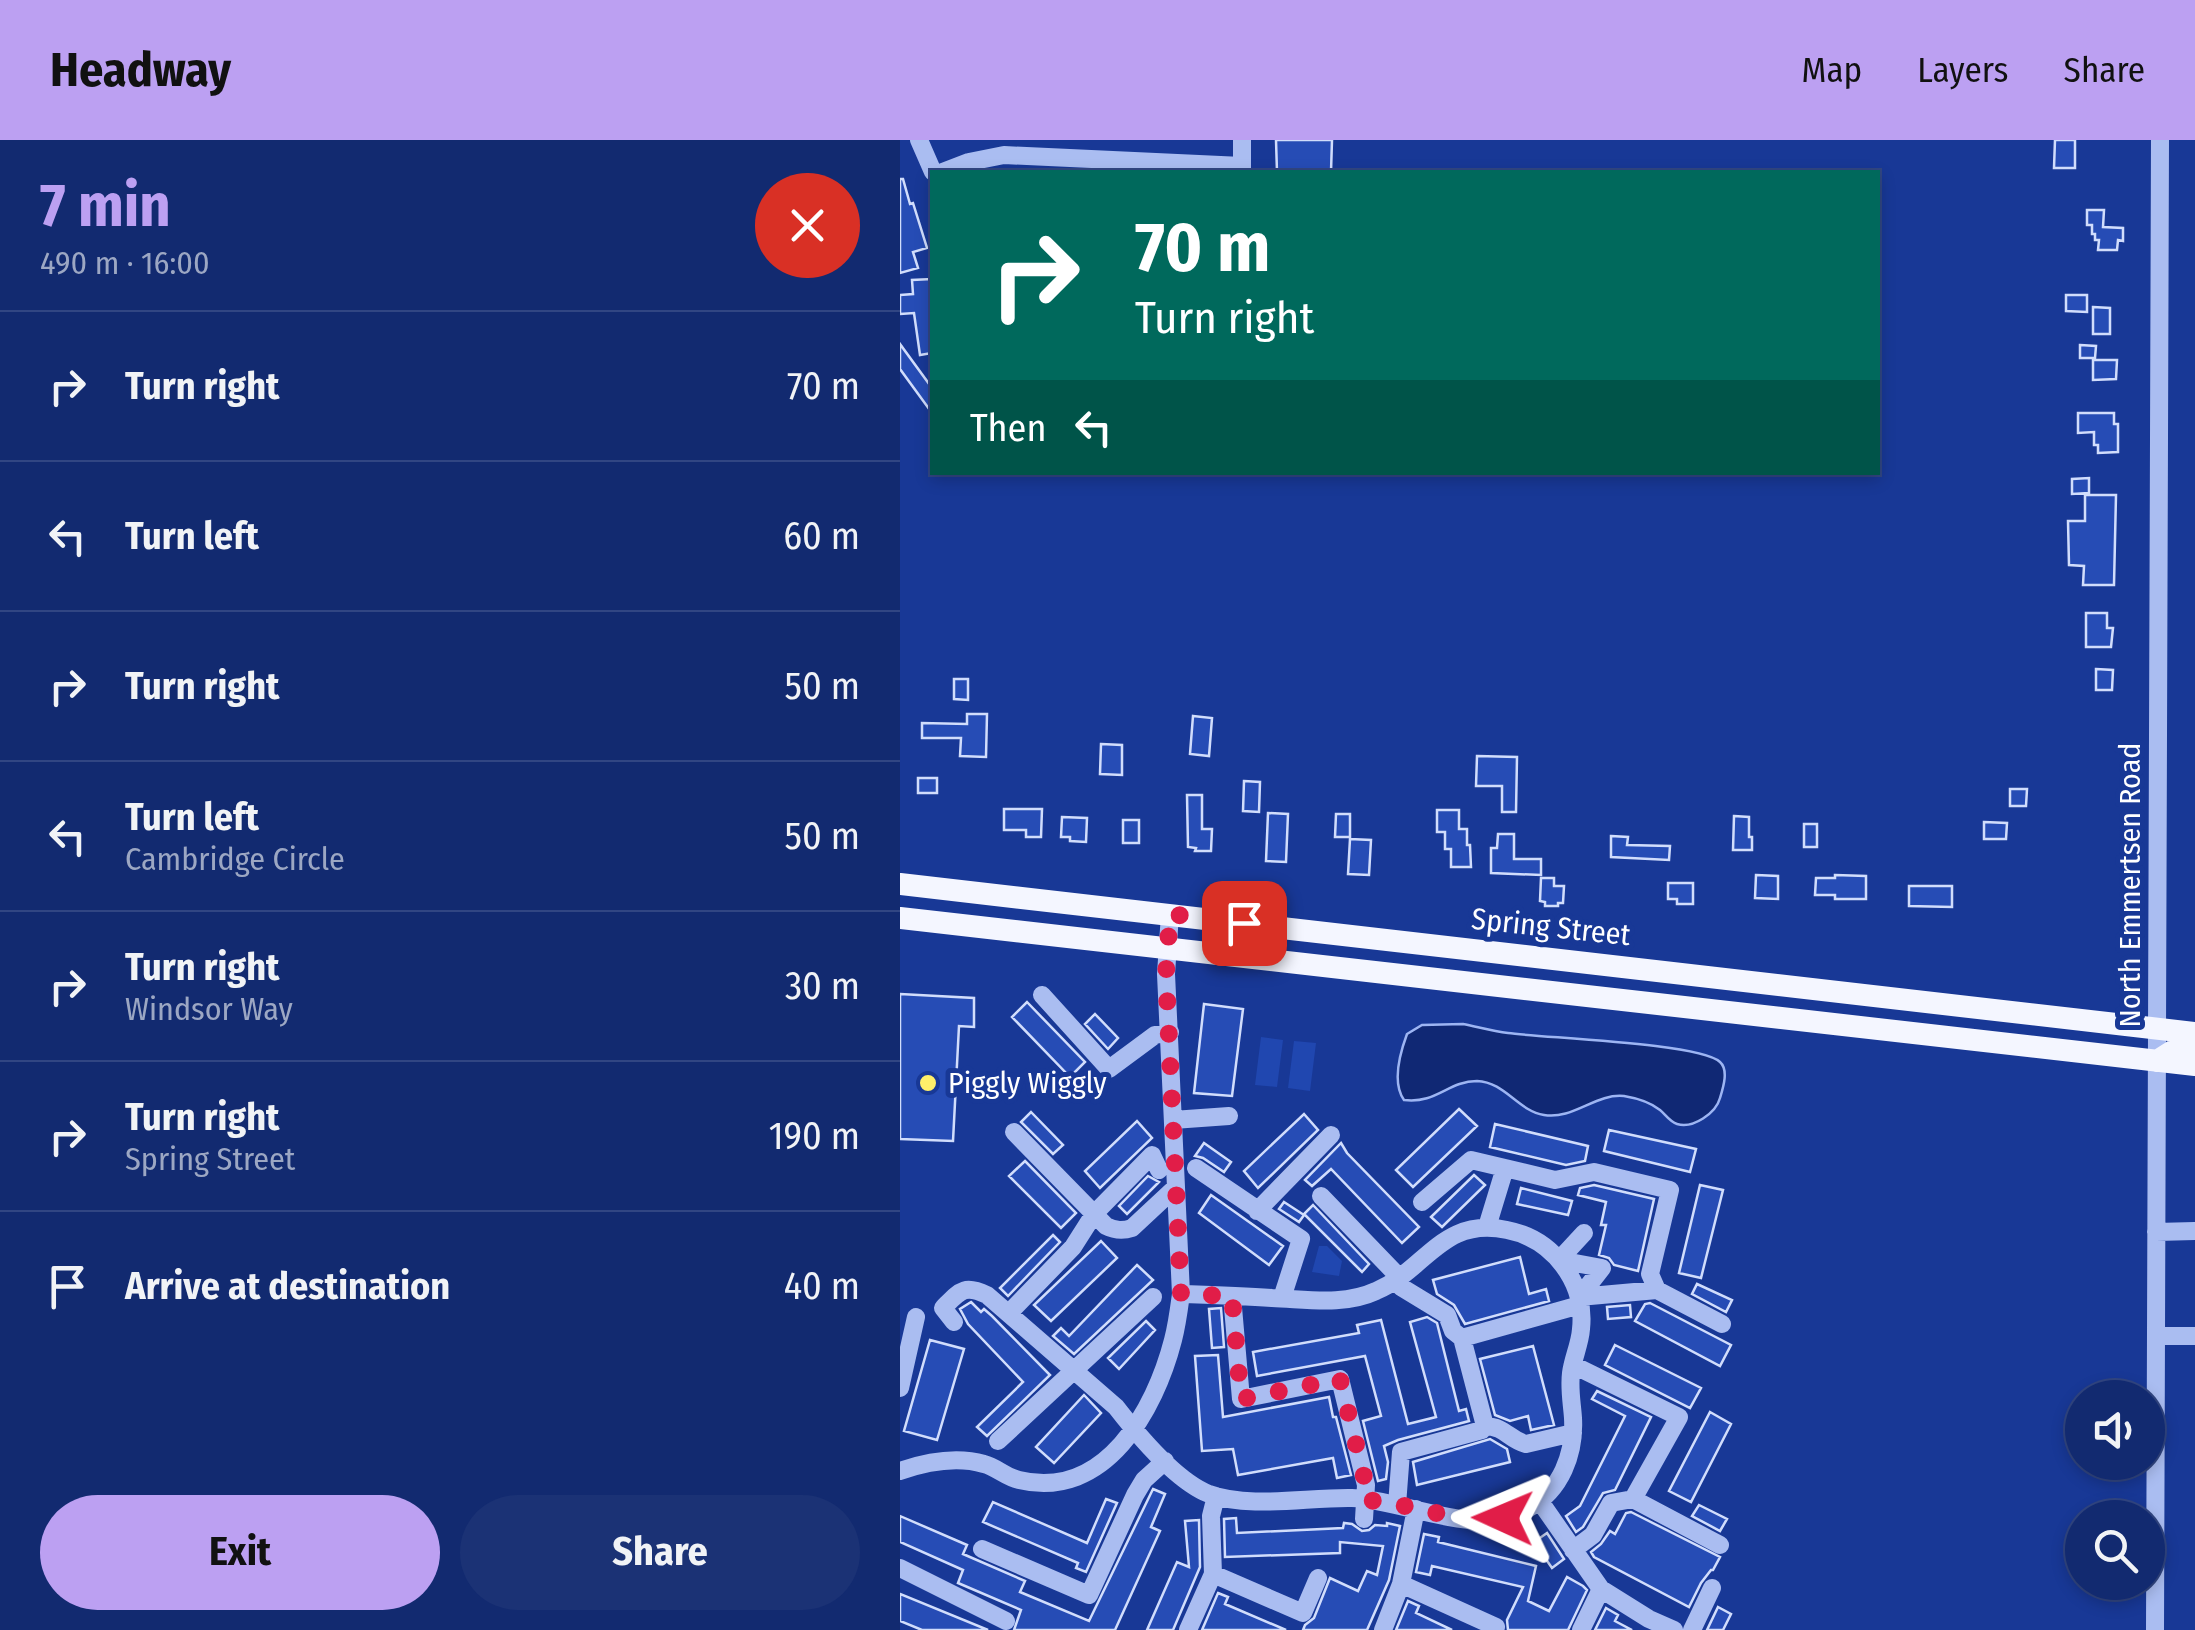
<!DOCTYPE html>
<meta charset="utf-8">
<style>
body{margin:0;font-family:"Fira Sans Condensed",sans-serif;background:#1b3275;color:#f1f3f6;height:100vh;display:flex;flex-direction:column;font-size:38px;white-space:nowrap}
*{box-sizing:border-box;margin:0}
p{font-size:32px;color:#9ca7c3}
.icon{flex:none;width:55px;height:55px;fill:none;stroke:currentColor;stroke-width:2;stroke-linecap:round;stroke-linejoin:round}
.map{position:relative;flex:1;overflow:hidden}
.drawer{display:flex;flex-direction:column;background:#122a70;width:900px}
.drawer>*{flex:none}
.guide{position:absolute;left:30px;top:30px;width:950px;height:305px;border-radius:0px;box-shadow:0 5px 15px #0003,0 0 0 2px #314683;background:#00695c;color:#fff;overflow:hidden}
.tools{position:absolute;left:1165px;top:1240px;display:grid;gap:20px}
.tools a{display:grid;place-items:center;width:100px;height:100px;border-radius:50%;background:#122a70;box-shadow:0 5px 15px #0003,0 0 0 2px #314683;font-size:50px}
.pin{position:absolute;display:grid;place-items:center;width:85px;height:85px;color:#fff;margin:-42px;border-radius:20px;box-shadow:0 5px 15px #0006}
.me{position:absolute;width:110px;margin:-55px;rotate:271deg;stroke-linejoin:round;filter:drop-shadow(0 0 8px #0008)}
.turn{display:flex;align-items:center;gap:35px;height:210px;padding:0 40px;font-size:45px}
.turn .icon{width:130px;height:130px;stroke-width:2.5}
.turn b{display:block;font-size:70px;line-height:85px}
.then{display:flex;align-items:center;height:95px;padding:0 40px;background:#0003;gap:20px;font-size:38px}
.round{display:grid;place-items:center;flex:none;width:105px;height:105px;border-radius:52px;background:#1b3275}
.summary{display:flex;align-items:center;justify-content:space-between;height:170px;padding:0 40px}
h1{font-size:60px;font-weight:700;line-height:75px;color:#bca0f2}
.primary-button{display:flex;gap:20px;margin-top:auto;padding:20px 40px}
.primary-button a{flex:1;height:115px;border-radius:60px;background:#bca0f2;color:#111;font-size:40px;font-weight:700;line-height:115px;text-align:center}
.primary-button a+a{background:#1b3275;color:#f1f3f6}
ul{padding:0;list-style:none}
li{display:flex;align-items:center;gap:30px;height:150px;padding:0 40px;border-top:2px solid #314683}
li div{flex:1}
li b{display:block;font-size:38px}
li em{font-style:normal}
header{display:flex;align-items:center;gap:60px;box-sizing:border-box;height:140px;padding:0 50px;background:#bca0f2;color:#111}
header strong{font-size:48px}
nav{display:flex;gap:55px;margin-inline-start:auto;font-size:35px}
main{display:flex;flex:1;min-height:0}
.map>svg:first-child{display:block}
.green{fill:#2047b0}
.water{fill:#102874;stroke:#9db5f3;stroke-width:2.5}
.building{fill:#264cb5;stroke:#d1ddfc;stroke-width:2.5}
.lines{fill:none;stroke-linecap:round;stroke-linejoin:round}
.minor{stroke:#aabdf1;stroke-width:18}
.major{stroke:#f4f6ff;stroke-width:22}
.route{stroke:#e11d48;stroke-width:18;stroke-dasharray:0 32.4}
.poi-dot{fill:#ffef6a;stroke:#183896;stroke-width:4}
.labels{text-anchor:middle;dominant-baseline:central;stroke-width:10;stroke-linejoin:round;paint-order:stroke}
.street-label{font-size:30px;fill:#fff;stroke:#183896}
.poi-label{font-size:30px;fill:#fff;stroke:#183896;text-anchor:start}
</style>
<header>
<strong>Headway</strong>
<nav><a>Map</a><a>Layers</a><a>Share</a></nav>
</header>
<main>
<section class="drawer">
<div class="summary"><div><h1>7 min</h1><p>490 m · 16:00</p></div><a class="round" style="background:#d93025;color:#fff"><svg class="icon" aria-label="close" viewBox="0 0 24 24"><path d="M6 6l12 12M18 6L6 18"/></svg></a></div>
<ul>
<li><svg class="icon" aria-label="right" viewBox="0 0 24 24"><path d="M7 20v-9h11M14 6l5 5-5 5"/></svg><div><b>Turn right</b></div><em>70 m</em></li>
<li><svg class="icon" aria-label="left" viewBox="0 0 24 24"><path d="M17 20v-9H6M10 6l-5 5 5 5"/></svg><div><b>Turn left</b></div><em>60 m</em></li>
<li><svg class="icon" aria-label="right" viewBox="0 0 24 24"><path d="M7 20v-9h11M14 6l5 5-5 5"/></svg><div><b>Turn right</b></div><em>50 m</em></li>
<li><svg class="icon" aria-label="left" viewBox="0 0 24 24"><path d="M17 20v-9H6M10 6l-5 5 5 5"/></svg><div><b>Turn left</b><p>Cambridge Circle</p></div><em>50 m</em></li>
<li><svg class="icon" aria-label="right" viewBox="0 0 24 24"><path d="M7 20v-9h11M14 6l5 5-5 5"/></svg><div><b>Turn right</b><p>Windsor Way</p></div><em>30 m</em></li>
<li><svg class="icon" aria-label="right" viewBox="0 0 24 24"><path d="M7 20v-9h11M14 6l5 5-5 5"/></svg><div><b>Turn right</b><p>Spring Street</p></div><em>190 m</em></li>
<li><svg class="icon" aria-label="arrive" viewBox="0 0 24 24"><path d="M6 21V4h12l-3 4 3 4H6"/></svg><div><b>Arrive at destination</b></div><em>40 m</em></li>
</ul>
<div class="primary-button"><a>Exit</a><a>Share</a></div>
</section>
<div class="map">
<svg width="1295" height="1490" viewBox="0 0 1295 1490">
<rect width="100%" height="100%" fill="#183896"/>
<path class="green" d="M361 897 383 900 377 947 355 945Z
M394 901 416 903 410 951 388 948Z
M419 1106H427L442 1121 439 1136 412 1132Z"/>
<path class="water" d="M563 884C578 887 593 891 608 893 644 898 799 903 820 922 829 930 823 948 820 958 816 973 793 989 777 984 770 982 765 974 760 970 750 962 736 958 724 956 696 953 673 980 644 975 618 971 605 942 577 941 548 941 537 964 504 960 492 943 500 913 507 894L522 885Z"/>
<path class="building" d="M376 0H432L431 32H377Z
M1155 0H1175V28H1154Z
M0 39H3L10 64 13 63 27 108 13 112 18 128 0 133Z
M1187 70H1204L1203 87 1223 88V101L1218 100 1217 110H1198L1199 100H1195V94H1192V85H1187Z
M32 139V213L20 215 14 173 0 174V155L13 154 12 140Z
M1166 155H1187V172L1166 171Z
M1193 167 1210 168V194H1193Z
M0 204 32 248V273L0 229Z
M1180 205 1196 206 1195 218H1180Z
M1193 220H1217L1216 239 1193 240Z
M1178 273H1214V284H1218V312L1198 313V305H1194V292L1178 293Z
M1189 338V353L1172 354V339Z
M1185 355H1216L1214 445H1183L1184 426 1169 425 1168 381H1185Z
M1186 473H1207V488H1213L1211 507H1186Z
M1196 529 1213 530 1212 550H1196Z
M54 539H68V560L54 559Z
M67 574H87L86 617 60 616 61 598H22V583L67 584Z
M293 576 312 578 309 616 290 614Z
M201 604 222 605V635L200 634Z
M577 616 617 617 616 672H602V646H576Z
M18 638H37V653H18Z
M344 641 360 642 359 672 343 671Z
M1110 649H1127L1126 666H1110Z
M287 655H302V689H312L311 711H295L296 708 288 707Z
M104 669H142L141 697H126V690H104Z
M537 670H559V689H567V705H570L571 727H551V709H545V692H537Z
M368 673 388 674 386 722 366 721Z
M436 674H450V697H435Z
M834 676 849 677V697H852V710H833Z
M162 677 187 678 186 702 170 701V697H161Z
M223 680H239V703H223Z
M1084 682 1107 683 1106 699H1084Z
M904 684H917V707H904Z
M598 694H614V719H641V735L591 733V708H597Z
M711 696 728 697 727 705 770 706 769 720 711 717Z
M450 699 471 700 469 735 448 734Z
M856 735 878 736V759L855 758Z
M935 735 966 736V759H935V755H915L916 738H935Z
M641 738H654V746H664L663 763H658V766H645V762L640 761Z
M768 743H793V764H777V759H768Z
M1009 746H1052V767L1009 766Z
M0 854 74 858V887L59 886 53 1001 0 999Z
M127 862 185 922 170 937 112 877Z
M304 864 343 869 332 956 294 953Z
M195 874 218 898 208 909 185 884Z
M559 969 577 986 513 1047 496 1030Z
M131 972 163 1005 153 1014 121 982Z
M404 974 418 990 358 1048 344 1031Z
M237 981 252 998 200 1048 185 1031Z
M595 984 688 1006 685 1021 666 1025 590 1007Z
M709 990 796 1009 790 1032 704 1011Z
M304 1003 331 1022 324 1032 303 1018 295 1016Z
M441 1003 447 1013 519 1087 502 1103 431 1029 412 1046 405 1040Z
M125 1021 176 1073 161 1088 109 1036Z
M574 1035 585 1045 542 1087 531 1077Z
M248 1036 259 1042 227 1074 219 1066Z
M694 1045 754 1059 738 1131 714 1125 709 1118 699 1115 706 1085H701L706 1062 678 1055 680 1048Z
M800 1045 823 1050 801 1138 779 1133Z
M621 1048 672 1061 668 1075 617 1064Z
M311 1055 383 1106 369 1125 299 1073Z
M384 1062 404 1075 399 1082 379 1069Z
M413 1065 469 1124 462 1132 404 1074Z
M153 1095 160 1102 108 1156 100 1148Z
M201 1101 217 1118 151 1181 134 1165Z
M620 1117 629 1154 646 1149 649 1161 565 1184 554 1165 537 1154 533 1140Z
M237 1125 253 1140 174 1214 153 1196 161 1188 169 1196Z
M797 1144 832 1160 826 1172 792 1154Z
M71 1162 81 1172 84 1169 92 1176 150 1235 87 1296 77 1287 123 1242 68 1184 60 1169Z
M750 1163 831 1205 820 1226 735 1181 745 1164Z
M730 1165 731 1177 708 1179 707 1167Z
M321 1168 324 1207 312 1208 309 1169Z
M527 1177 537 1183 559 1271 566 1269 569 1281 498 1300 484 1306 488 1322 486 1339 478 1341 463 1281 481 1276 465 1216 357 1236 353 1212 459 1193 457 1185 481 1180 508 1284 536 1277 510 1182Z
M246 1181 255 1190 219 1229 208 1218Z
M30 1200 64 1209 37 1300 4 1291Z
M715 1205 801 1248 790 1268 705 1225Z
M633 1206 654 1285 631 1290 628 1276 610 1281 595 1275 580 1219Z
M318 1215 323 1277 429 1257 433 1277H436L451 1335 437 1338 433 1318 338 1335 333 1309 302 1311 295 1216Z
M697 1251 751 1277 715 1350 703 1353 683 1387 676 1392 666 1376 680 1366 725 1276 692 1259Z
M184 1255 201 1273 154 1323 136 1307Z
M810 1272 831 1284 791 1362 769 1351Z
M590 1299 607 1309 610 1322 517 1345 513 1322Z
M253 1349 265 1354 251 1387 260 1391 215 1490H114L121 1470 58 1443 63 1430 0 1402V1376L67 1405 63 1414 125 1441 120 1452 189 1481Z
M206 1359 217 1363 186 1432 176 1428 178 1423 83 1382 93 1362 187 1403Z
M799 1365 827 1379 820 1391 792 1376Z
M731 1372 820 1417 813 1430H811L801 1443 789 1467 694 1417 691 1412 701 1404 710 1391 715 1394 726 1373Z
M336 1378 337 1393 443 1388 444 1383 452 1384 462 1391 469 1390 475 1385 487 1386V1383L500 1386 489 1440 467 1490H403L405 1485 414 1478 430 1438 458 1451 467 1431 477 1435 483 1406 440 1402V1413L325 1417 324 1379Z
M299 1380 300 1427 273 1490H247L277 1422 289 1427 285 1381Z
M647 1393 664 1419 652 1428 634 1402Z
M524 1394 539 1397 538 1402 636 1426 628 1461 649 1471 667 1437 683 1446 687 1450 668 1490H608L607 1480 623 1447 532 1426 530 1435 516 1432Z
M318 1453 328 1457 325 1464 386 1490H302Z
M0 1454 88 1490H22L0 1481Z
M508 1461 519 1466 516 1473 552 1490H496Z
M818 1467 831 1474 823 1490H807Z
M706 1468 718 1475 715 1481 732 1490H695Z"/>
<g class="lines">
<path class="minor" d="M19 0 33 32
M43 32 69 22 104 15 342 26
M342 32V0
M142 855 209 929 255 895 270 892
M273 980 329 976
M114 992 206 1086C216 1091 223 1091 232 1088L276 1047
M296 1028 401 1099 382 1158
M421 1056 500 1138
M522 1062 571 1020 655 1040 694 1032 770 1050 750 1134 757 1150
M357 1071 431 995
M587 1087 605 1028
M1256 1092 1295 1091
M659 1120 702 1128 688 1146 687 1156
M659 1120 684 1093
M495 1141 501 1147 547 1175 553 1191 562 1198
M332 1156 341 1259 440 1239 466 1345 464 1379
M679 1157 757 1150 822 1184
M109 1173 173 1107 194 1074 252 1015 259 1030
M54 1182 43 1168C60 1151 64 1144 87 1155L216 1267C237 1294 276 1341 309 1354 350 1369 407 1357 452 1358 508 1360 575 1400 629 1368 661 1350 675 1314 673 1278 672 1263 669 1249 671 1233 673 1218 680 1204 681 1189 686 1142 653 1099 607 1090 542 1076 526 1130 476 1151 444 1166 406 1159 372 1158 342 1156 311 1155 281 1154
M1256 1196H1295
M673 1225 779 1277 733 1359 820 1405
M0 1248 16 1177
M585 1286C606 1287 608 1299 626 1304L673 1293
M98 1301 253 1157
M0 1331C26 1322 56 1316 84 1324 96 1327 106 1337 119 1340 205 1361 255 1270 273 1200 277 1185 279 1169 281 1154L266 834 270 774
M639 1360 701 1449 681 1490
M497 1365 501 1312 582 1290 585 1286 562 1198 680 1165
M82 1409 189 1455 235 1355 244 1340 265 1321
M673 1410 693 1395 711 1363 733 1359
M0 1428 106 1481
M313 1434 403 1473 418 1438
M501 1444 596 1487
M701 1449 749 1479 774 1490
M288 1490 313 1434 311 1376 316 1356
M483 1490 501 1444 516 1369
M792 1490 812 1448
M1255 1490 1260 0"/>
<path class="major" d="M0 744 1295 893
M0 778 1295 925
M1257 921 1279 907 1295 909"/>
</g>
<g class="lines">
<path class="route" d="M344 783 270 774 266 834 281 1154 332 1156 341 1259 440 1239 466 1345 465 1360C512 1363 555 1384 603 1378"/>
</g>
<circle class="poi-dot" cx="28" cy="943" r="10"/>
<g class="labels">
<g class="street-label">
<text transform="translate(1230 745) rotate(-90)">North Emmertsen Road</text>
<text transform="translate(651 787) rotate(6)">Spring Street</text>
</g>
<g class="poi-label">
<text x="48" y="943">Piggly Wiggly</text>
</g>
</g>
</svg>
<div class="tools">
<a><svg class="icon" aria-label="sound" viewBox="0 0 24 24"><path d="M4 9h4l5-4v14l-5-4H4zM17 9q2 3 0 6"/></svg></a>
<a><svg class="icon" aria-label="search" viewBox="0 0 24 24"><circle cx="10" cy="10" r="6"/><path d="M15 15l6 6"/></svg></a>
</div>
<div class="pin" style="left:344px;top:783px;background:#d93025"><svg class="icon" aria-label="arrive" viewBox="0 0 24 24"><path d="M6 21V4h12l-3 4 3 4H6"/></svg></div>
<svg class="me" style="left:603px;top:1378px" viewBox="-20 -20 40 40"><path d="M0-17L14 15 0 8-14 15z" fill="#e11d48" stroke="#fff" stroke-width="4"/></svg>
<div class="guide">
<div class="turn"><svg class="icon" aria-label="right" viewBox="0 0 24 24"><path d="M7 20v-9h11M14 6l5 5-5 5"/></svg><div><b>70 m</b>Turn right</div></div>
<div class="then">Then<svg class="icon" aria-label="left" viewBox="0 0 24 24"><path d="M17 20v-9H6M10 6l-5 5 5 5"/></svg></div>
</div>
</div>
</main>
